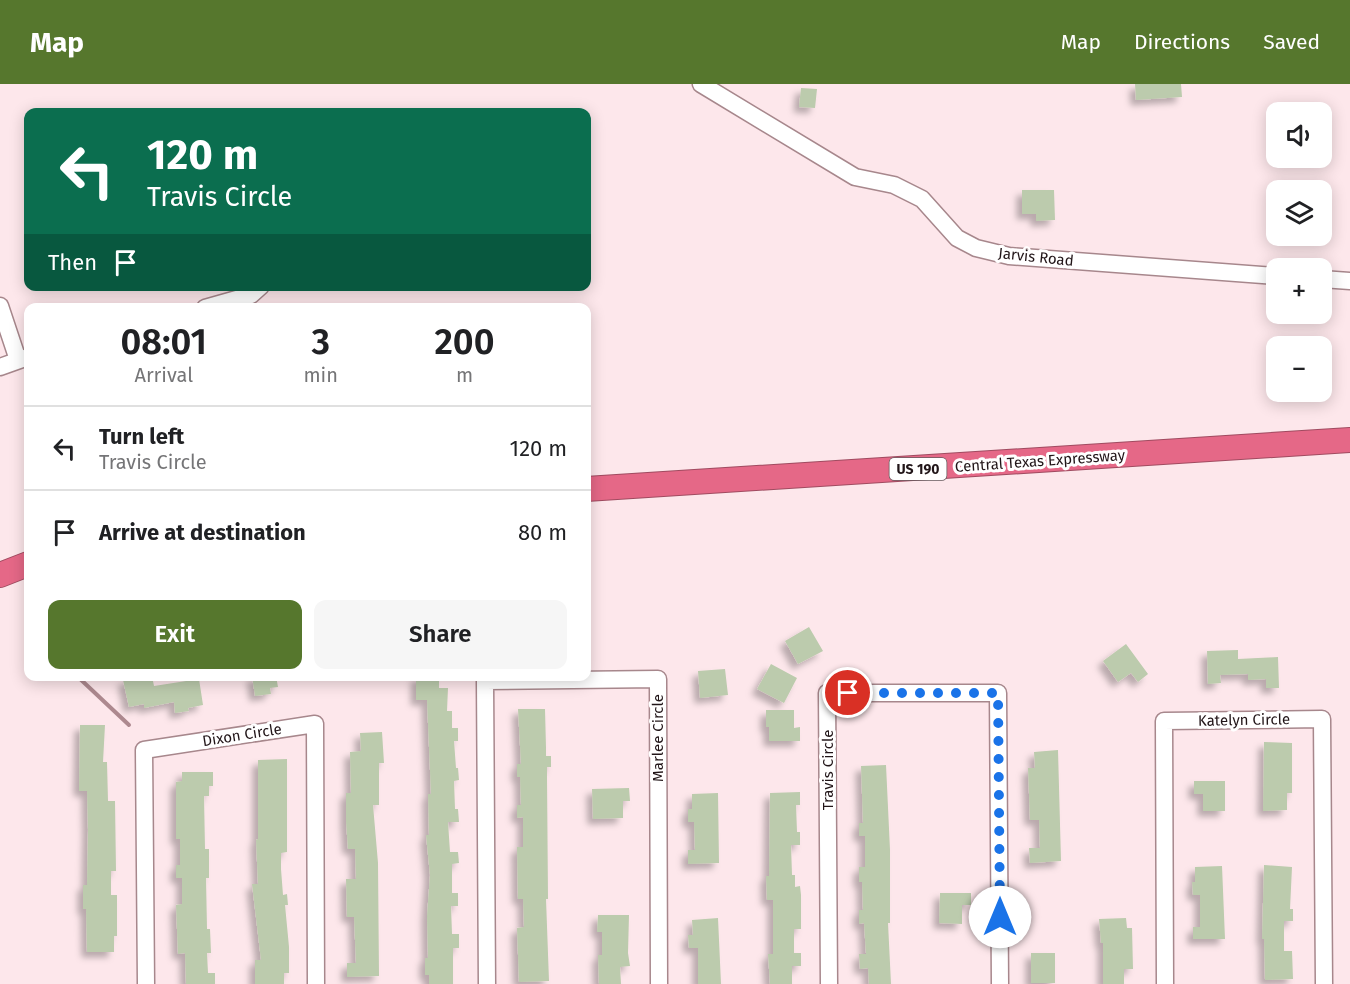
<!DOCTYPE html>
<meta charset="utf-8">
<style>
body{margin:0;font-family:"Fira Sans",sans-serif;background:#f6f6f6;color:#202124;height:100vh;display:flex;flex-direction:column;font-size:22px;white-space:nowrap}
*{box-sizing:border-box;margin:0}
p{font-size:20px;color:#757577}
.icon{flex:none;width:33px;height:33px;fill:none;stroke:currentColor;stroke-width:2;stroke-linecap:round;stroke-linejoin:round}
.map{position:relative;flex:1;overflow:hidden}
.drawer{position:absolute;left:24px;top:219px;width:567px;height:378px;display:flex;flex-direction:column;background:#fff;border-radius:12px;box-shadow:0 3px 15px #0003}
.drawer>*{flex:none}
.guide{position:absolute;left:24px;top:24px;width:567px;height:183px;border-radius:12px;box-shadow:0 3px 15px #0003;background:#0b6e4f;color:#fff;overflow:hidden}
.controls{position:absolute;left:1266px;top:18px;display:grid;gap:12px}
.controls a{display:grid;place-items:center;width:66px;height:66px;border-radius:12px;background:#fff;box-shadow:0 3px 15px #0003;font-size:30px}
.pin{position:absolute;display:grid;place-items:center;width:51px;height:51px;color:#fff;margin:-26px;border:3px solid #fff;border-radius:50%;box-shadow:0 2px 6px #0007}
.me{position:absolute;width:66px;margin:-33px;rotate:0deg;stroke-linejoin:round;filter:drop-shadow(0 0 4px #0008)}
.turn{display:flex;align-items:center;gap:21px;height:126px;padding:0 24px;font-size:27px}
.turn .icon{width:78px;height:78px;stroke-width:2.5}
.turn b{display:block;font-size:42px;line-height:51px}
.then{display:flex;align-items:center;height:57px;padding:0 24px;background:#0003;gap:12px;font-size:22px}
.eta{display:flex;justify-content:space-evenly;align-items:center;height:102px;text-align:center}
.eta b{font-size:36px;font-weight:600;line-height:42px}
.primary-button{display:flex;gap:12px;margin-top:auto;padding:12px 24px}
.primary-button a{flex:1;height:69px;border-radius:12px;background:#56772d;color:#fff;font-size:24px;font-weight:600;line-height:69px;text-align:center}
.primary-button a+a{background:#f6f6f6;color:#202124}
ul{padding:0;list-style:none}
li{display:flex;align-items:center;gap:18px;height:84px;padding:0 24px;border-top:2px solid #e0e0e0}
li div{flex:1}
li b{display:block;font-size:22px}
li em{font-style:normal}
header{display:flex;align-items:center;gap:36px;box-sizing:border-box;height:84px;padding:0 30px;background:#56772d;color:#fff}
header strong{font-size:28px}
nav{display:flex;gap:33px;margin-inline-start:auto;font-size:21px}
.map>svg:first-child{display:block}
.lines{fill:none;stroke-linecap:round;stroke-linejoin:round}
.stream{stroke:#ad898f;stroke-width:4}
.building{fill:#bccbad;filter:url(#shadow)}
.minor-casing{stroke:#a7878c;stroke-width:19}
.highway-casing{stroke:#a04b60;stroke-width:26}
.minor{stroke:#fff;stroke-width:16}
.highway{stroke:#e56887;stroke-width:24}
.route{stroke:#1a73e8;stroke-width:10;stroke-dasharray:0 18}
.labels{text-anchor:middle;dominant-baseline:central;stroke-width:6;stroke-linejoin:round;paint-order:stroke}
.shield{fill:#fff;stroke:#645b5d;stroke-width:1.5}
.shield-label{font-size:14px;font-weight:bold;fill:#211518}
.street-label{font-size:15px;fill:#211518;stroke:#fff}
</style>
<header>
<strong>Map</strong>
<nav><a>Map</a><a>Directions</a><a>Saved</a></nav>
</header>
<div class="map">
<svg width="1350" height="900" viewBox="0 0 1350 900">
<defs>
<filter id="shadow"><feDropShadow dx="-5.5" dy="5.5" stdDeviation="3" flood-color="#0004"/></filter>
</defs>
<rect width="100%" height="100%" fill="#fde7eb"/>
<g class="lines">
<path class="stream" d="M77 592 129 641"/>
</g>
<path class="building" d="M1135 0H1181L1182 13 1136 16Z
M801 4 817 5 815 24 799 23Z
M1022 106H1054L1055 136 1036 137V130H1022Z
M809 543 823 567 798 580 785 557Z
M1126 560 1148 590 1138 598 1131 589 1118 598 1103 577Z
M1238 566V575L1278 573 1279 604H1266V595L1248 596V590L1220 591 1221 599 1208 600 1207 567Z
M771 580 797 594 784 619 757 605Z
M725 585 728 611 700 614 698 587Z
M141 592V594L152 592 154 602 199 595 203 621 188 624 189 627 175 629 174 618 144 624V620L129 623 123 596Z
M252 592H276L278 603 270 604 271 610 255 612Z
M416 592H439V604H448L447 627H452V644H458V657H454L456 684H458L459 696 454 697 455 725H458L459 738H448L450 768H458L459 779 452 780V809H458V822H451L452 850H459V864H453V900H429V891H425V874H428L427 832 430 791 426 751H429L428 710H431L427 616H416Z
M518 625H545L546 664V672H551V683H547V692L548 815H546L549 897 519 898 517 844 524 843 523 815H518L517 763H523V733L517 734V721H521L520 693H517V680H521Z
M766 626H794V644L800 643V657H769V643H766Z
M80 641H105L103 678H107L108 717H115L116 787H111V811H117V852H114V868H87L86 825H83V801H87L88 746 87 707H79Z
M382 648 384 679H379V721H373L378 779 379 892 347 893V879H356L354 833H347L346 795H356L355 765H348L346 737V709H351L350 668 361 667 360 649Z
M1264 658 1292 659V709H1287V726L1263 727Z
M1058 666 1061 777 1030 779 1029 764H1040L1039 736H1030L1028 684H1035L1034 668Z
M287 675V768L281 769V785L283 811 287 810 288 821H285L289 863V889H284V900H255V876H261L252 800H258L256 756 258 755V676Z
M886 681 890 766V839H888L891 900H869L868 884 860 885 859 870H866L864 839 859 840V826H863L862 798H859V783H865V752H859V739H863L861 682Z
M182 688H213V702H209V712H204L205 765H209V794H206L207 845H210L211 869H207L208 889H215V900H186L185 869 178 870 176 821 182 820V794H176V781H180V755H176V698L182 697Z
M1194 697H1225V727H1203V710H1194Z
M629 704 630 717H623V734L593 735 592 705Z
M800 708V721H796L797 748H800V761H791L792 791H795V803L800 802 801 811V845H794V869H801V882H792V900H770L768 870H773V816H767L766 792H769L770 709Z
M718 709 719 779 688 780V766H695L694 738H688V725H692V710Z
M1264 781 1292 783 1290 825H1293V837H1284V867H1292L1293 895 1265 896 1264 855H1262Z
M1222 782 1225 855H1193V843H1200V811H1193L1192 798H1195V783Z
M940 809H971V821H962V840L939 839Z
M598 831H629L628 869 630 882 620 883 621 900H599L598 871H602V848H597Z
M718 834 721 900H698V864H689L688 851H693L692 836Z
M1126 834 1127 844H1132L1133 885H1124V900H1103V859H1101L1099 835Z
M1031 869H1055V899H1031Z"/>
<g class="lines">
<g class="minor-casing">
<path id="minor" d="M701 0 855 93 894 101 922 115 957 154 976 164 1009 172 1276 192
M1322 195 1350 197
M0 222 18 276
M205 224 251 211 261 202
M0 283 28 273
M146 900 144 666 315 640 316 900
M487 900 485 597 658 595 659 900
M829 900 827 609H998L1000 900
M1165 900 1164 637 1322 635 1324 900"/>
</g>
<g class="highway-casing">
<path id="highway" d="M586 405 1350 356
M0 491 28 480"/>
</g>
<use href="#minor" class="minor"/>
<use href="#highway" class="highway"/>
</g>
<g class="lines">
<path class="route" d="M848 609H998L1000 833"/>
</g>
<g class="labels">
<rect class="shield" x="889.5" y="374" width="57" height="22" rx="4.5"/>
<g class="shield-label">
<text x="918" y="385">US 190</text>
</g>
<g class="street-label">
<text transform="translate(1036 173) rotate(6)">Jarvis Road</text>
<text transform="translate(1040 377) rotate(-4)">Central Texas Expressway</text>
<text transform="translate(1244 636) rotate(-1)">Katelyn Circle</text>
<text transform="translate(242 651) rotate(-9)">Dixon Circle</text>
<text transform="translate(658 654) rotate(-90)">Marlee Circle</text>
<text transform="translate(828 686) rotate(-90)">Travis Circle</text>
</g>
</g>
</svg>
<div class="controls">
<a><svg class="icon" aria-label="sound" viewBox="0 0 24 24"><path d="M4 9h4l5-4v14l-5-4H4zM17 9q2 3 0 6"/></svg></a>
<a><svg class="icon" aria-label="layers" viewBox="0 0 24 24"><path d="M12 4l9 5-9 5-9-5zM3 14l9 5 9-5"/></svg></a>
<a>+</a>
<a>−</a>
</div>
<div class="pin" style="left:848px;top:609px;background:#d93025"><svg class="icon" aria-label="arrive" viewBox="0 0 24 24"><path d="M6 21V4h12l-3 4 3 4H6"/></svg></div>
<svg class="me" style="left:1000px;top:833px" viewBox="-20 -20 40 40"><circle r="19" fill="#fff"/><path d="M0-13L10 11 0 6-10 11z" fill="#1a73e8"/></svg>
<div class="guide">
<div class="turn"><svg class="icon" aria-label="left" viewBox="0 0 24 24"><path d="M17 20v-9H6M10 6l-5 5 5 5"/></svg><div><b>120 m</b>Travis Circle</div></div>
<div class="then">Then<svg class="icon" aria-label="arrive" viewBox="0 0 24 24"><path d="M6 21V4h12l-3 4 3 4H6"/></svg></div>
</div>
<section class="drawer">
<div class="eta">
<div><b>08:01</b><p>Arrival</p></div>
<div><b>3</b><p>min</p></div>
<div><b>200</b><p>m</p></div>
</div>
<ul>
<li><svg class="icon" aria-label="left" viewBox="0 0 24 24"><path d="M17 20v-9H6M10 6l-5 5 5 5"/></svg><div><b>Turn left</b><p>Travis Circle</p></div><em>120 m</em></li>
<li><svg class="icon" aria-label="arrive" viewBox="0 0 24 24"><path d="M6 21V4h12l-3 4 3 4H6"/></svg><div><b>Arrive at destination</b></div><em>80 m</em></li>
</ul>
<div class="primary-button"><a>Exit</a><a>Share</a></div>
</section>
</div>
